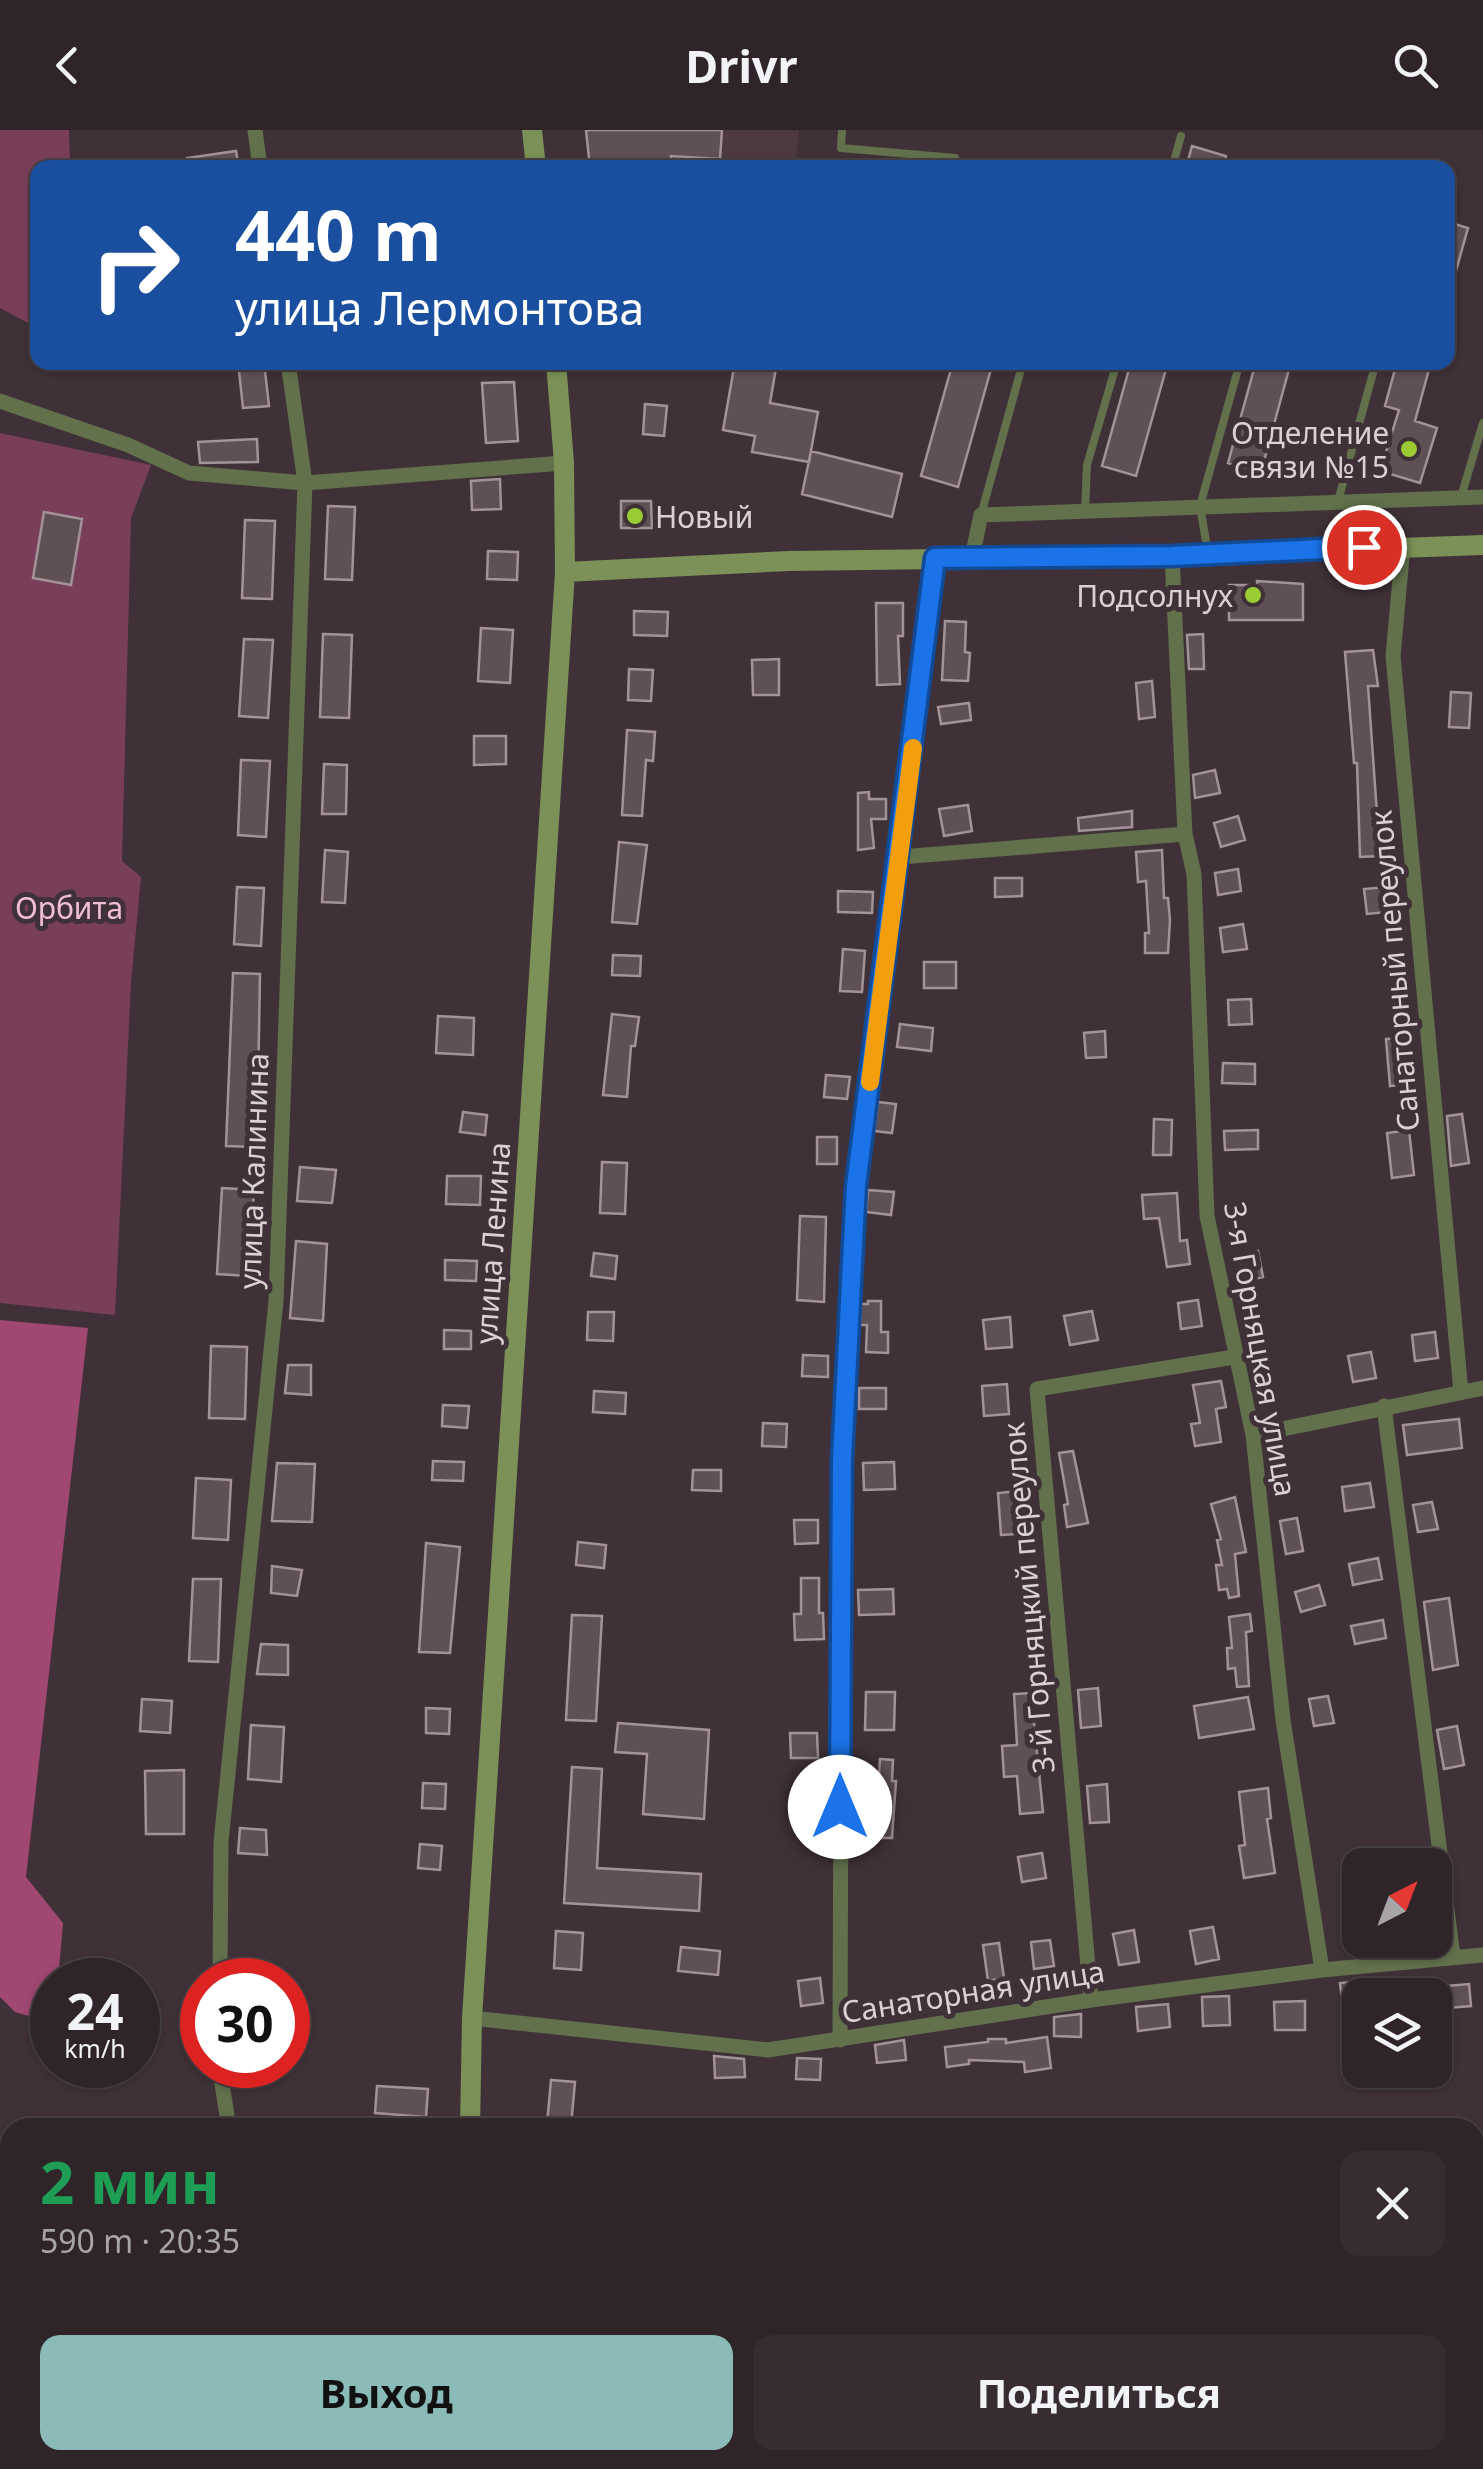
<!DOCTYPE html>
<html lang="ru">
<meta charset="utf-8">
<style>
body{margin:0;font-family:"Noto Sans",sans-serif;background:#372d31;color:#f1f3f6;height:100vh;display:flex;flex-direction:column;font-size:38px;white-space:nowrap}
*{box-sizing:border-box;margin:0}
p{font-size:32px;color:#a7a5a8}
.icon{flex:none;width:55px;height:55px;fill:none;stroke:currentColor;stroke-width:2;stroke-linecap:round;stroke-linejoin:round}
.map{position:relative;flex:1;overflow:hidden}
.sheet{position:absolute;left:0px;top:1988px;width:1485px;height:352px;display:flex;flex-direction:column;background:#2f2529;border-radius:30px 30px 0 0;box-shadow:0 2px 8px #0004,0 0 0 2px #4a4246}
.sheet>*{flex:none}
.top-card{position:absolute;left:30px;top:30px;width:1425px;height:210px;border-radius:20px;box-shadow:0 2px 8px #0004,0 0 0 2px #4a4246;background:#1a4fa0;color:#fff;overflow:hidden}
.needle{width:65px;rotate:42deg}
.controls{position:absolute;left:1342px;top:1718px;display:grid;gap:20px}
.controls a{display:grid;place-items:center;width:110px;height:110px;border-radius:20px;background:#2f2529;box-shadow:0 2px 8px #0004,0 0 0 2px #4a4246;font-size:50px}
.speed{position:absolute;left:30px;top:1828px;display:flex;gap:20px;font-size:50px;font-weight:700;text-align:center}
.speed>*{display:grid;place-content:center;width:130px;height:130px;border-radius:50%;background:#2f2529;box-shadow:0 2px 8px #0004,0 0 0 2px #4a4246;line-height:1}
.speed small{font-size:25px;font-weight:400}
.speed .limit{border:15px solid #d22;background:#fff;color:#111}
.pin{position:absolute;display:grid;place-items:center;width:85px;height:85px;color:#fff;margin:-42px;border:5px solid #fff;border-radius:50%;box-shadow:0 2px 10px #0007}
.me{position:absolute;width:110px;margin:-55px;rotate:0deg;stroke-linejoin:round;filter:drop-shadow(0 0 8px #0008)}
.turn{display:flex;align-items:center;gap:35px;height:210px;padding:0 40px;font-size:45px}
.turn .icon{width:130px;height:130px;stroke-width:2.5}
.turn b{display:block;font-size:70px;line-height:85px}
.round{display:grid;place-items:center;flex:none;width:105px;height:105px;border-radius:20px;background:#372d31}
.overview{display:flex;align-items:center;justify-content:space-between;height:170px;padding:0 40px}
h1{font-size:60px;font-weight:700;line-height:75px;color:#1e9e55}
.button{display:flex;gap:20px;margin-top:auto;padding:20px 40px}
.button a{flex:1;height:115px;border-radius:20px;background:#8bbbb9;color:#111;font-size:40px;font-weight:700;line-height:115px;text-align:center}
.button a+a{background:#372d31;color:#f1f3f6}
header{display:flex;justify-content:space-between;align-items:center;height:130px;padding:0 40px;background:#2f2529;font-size:45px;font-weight:700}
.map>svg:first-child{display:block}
.built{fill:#4d3941}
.green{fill:#793f59}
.forest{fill:#a04772}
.building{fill:#5f5056;stroke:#a39298;stroke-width:2.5}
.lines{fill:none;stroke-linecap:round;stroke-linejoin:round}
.lane{stroke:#62714c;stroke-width:8}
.street{stroke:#62714c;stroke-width:15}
.secondary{stroke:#7b9157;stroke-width:20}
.route-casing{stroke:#114b97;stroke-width:25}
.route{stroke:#1a73e8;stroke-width:18}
.slow{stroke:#f59e0b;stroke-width:18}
.poi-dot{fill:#9bcb33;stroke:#3f3137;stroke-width:4}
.labels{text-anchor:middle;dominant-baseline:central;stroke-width:10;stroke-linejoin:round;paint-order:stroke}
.poi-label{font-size:30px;fill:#dad1d5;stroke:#3f3137;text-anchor:end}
.park-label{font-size:30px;fill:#f1bfd3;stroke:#3f3137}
.street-label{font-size:30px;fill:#dad1d5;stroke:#3f3137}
</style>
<header><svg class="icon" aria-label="back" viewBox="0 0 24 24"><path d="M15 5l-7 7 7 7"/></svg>Drivr<svg class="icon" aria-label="search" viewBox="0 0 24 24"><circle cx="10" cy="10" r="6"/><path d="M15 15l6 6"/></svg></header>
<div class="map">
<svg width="1483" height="2339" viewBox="0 0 1483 2339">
<rect width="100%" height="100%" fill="#3f3137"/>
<path class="built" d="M586 0H799L795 38 589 37Z"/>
<path class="green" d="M0 0H69L70 37 38 38 37 198 0 178Z
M0 303 151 335 131 388 122 731 141 747 131 853 115 1185 0 1173Z"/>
<path class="forest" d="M0 1190 88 1198 26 1747 63 1793 58 1850H52V1893L15 1882 0 1867Z
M0 2043 10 2044V2223L0 2221Z"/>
<path class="building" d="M586 0H722L720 29 671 26V38H590Z
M1192 16 1226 26 1223 38H1186Z
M236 21 239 38H187V28Z
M1448 92 1468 98 1452 155 1448 154Z
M238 232H264L269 276 243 278Z
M735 232H777L770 273 818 282 809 332 752 322 755 306 723 300Z
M953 232H993L958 357 921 346Z
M1131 232H1168L1136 346 1102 336Z
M1256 232H1291L1261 342 1228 333Z
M1397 232H1431L1415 291 1437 298 1420 353 1380 341 1399 280 1385 276Z
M514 252 518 311 486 313 482 253Z
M645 274 667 276 664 306 643 304Z
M257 309 258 332 200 333 198 312Z
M811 321 902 344 892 387 802 364Z
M500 349 501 379 472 380 471 351Z
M621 371H651L652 398H621Z
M328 376 355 377 352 450 325 449Z
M44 382 82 389 71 455 33 448Z
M245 390 275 391 272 469 242 468Z
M488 421 518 422 517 450 487 449Z
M1257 451 1303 454V490H1229V455H1257Z
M876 473H903V506H898L900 554 877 555Z
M634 481 668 482 667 506 634 505Z
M945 491 966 492 965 522 970 523 968 551 942 550Z
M481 498 513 500 510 553 478 551Z
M323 504 352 505 349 588 320 587Z
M1203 504 1204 539H1189L1187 505Z
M244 509 273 510 268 588 239 586Z
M1373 520 1378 556H1368L1380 726 1360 727 1357 633H1354L1345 522Z
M779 529V565H753L752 530Z
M629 539 653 540 651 571 628 570Z
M1152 551 1155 587 1139 589 1136 553Z
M1451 562 1471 563 1469 598 1449 597Z
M969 573 971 590 941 594 938 577Z
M627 600 655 602 653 631 646 630 642 686 622 685Z
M474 606H506V634L474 635Z
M241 630 270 631 266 707 238 705Z
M324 634 347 635 346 684H322Z
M1215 640 1220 663 1195 668 1193 645Z
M869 662V669H886V689H871L874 718 858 720V663Z
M968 675 972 701 944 706 939 679Z
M1132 681V697L1079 701 1078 688Z
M1238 686 1245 710 1221 717 1214 693Z
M619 712 647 715 637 794 612 792Z
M325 720 348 722 345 773 322 772Z
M1162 720 1164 768H1168L1170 790 1168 823H1145V803H1149L1146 751 1138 752 1136 722Z
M1238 739 1241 761 1218 765 1215 743Z
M995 748H1022V766L995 767Z
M237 757 264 758 261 816 234 814Z
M1385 757 1388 782 1367 784 1364 759Z
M838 761 873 762 872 783 838 782Z
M1243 794 1247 819 1223 822 1220 798Z
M843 819 865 821 862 862 840 861Z
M613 825 641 826 640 846 612 845Z
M924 832H956V858H924Z
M233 843 260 844 257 1017 226 1016Z
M1251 869 1252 894 1229 895 1228 870Z
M612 884 639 887 635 916H631L627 967 603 965Z
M438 886 474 888 473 925 436 923Z
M900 894 933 898 931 921 897 917Z
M1105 901 1106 927 1086 928 1084 903Z
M1403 908 1408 954 1390 956 1386 909Z
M1223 933 1255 934V954L1222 953Z
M826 945 850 947 847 969 824 967Z
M878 972 896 974 892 1003 874 1001Z
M463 982 487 985 485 1005 460 1002Z
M1462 984 1469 1033 1451 1036 1447 986Z
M1154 989 1172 990 1171 1025H1153Z
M1258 1000V1019L1225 1020 1224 1001Z
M1409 1000 1414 1045 1392 1048 1387 1003Z
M817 1007H837V1034H817Z
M602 1032 627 1033 625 1084 600 1083Z
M300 1037 336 1040 332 1073 297 1071Z
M447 1046H481L480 1075 446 1074Z
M222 1058 254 1060 248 1146 217 1144Z
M868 1060 894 1062 891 1085 866 1082Z
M1177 1063 1180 1111 1187 1110 1190 1134 1167 1137 1159 1088 1144 1089 1142 1065Z
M800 1086 826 1087 824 1172 797 1170Z
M296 1111 327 1114 323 1191 290 1188Z
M1258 1121 1263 1147 1244 1151 1239 1124Z
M594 1123 617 1126 615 1149 591 1146Z
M445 1130 477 1131 476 1151 445 1150Z
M1198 1170 1202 1196 1181 1199 1178 1173Z
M868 1171H881V1202H888V1223L866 1222 867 1195H860L861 1174H868Z
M1092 1181 1098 1210 1070 1215 1064 1186Z
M588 1182H614L613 1211 587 1210Z
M1010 1187 1012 1217 986 1219 983 1190Z
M444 1200 471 1201V1219H444Z
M1435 1202 1438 1228 1415 1231 1412 1205Z
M211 1216 247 1217 245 1289 209 1288Z
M1371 1222 1376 1248 1353 1252 1348 1226Z
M803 1225 828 1226V1247L802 1246Z
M288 1235H311V1265L285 1263Z
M1221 1251 1226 1277 1216 1279 1221 1312 1195 1316 1191 1294 1200 1293 1193 1255Z
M1007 1254 1009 1284 984 1286 982 1256Z
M859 1258H886V1279H859Z
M594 1261 626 1263 625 1284 593 1282Z
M443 1275 469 1276 467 1298 442 1296Z
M1459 1289 1462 1318 1407 1325 1403 1295Z
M763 1293 787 1294 786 1317 762 1316Z
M1073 1321 1088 1393 1067 1397 1064 1375 1068 1374 1059 1323Z
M433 1331 464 1332 463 1351 432 1350Z
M894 1332 895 1359 864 1360 863 1333Z
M277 1333 315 1334 312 1392 272 1391Z
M693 1340H721V1361L692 1360Z
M196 1348 231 1350 228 1410 193 1408Z
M1370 1353 1374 1377 1345 1381 1342 1357Z
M1017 1361 1020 1404 1001 1405 998 1363Z
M1235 1367 1246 1422 1235 1424 1239 1466 1229 1468 1227 1459 1219 1460 1216 1435H1222L1217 1410 1221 1409 1211 1374Z
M1432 1372 1438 1399 1418 1402 1413 1375Z
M1297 1388 1303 1421 1286 1424 1280 1391Z
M794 1390H818V1413L795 1414Z
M578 1412 606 1415 604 1438 576 1435Z
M426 1413 460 1417 450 1523 419 1522Z
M1378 1428 1382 1449 1353 1455 1349 1434Z
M272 1436 302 1440 297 1466 271 1463Z
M801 1448H819V1483H823L824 1509 795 1510 794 1484H801Z
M193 1449H221L218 1532 189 1531Z
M1319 1455 1325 1475 1301 1482 1295 1462Z
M893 1459 894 1484 859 1485 858 1460Z
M1449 1468 1458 1535 1433 1540 1424 1472Z
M1250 1484 1252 1501 1246 1502 1249 1556 1237 1557 1235 1538 1228 1539 1227 1518H1232L1229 1487Z
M572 1485 602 1486 596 1591 566 1590Z
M1383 1490 1386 1508 1355 1514 1351 1496Z
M261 1514 288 1515V1545L257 1544Z
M1098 1558 1101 1596 1081 1598 1078 1560Z
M866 1562H895L894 1600H865Z
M1031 1563 1043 1682 1020 1684 1017 1646 1004 1647 1002 1616 1017 1615 1014 1564Z
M1328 1566 1334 1593 1314 1596 1309 1569Z
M1248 1567 1254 1599 1199 1608 1194 1576Z
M142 1569 172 1571 170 1603 140 1601Z
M426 1578 450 1579 449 1604 426 1603Z
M618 1593 709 1600 704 1689 643 1684 647 1624 615 1622Z
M251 1595 284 1597 281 1652 248 1649Z
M1457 1596 1464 1635 1444 1639 1437 1600Z
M790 1603H817L818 1628H791Z
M880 1629 893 1630 892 1651H896L892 1708H863V1679H877Z
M572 1637 602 1639 597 1738 701 1744 699 1781 564 1773Z
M184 1640V1704H146L145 1641Z
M423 1653 446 1654 445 1679 422 1678Z
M1107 1654 1109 1692 1090 1693 1087 1656Z
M1268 1658 1271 1688 1267 1689 1275 1743 1244 1748 1239 1716 1245 1715 1239 1662Z
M240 1698 266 1700 267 1725 238 1723Z
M420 1714 442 1716 440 1740 418 1738Z
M1042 1723 1046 1748 1022 1752 1018 1727Z
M1213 1797 1219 1829 1196 1834 1190 1801Z
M1134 1800 1139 1832 1119 1835 1113 1804Z
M556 1801 583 1803 581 1840 554 1838Z
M1050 1810 1054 1836 1034 1839 1031 1812Z
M999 1813 1004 1848 988 1851 983 1815Z
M681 1817 720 1821 718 1845 678 1841Z
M820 1848 823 1873 801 1876 798 1851Z
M1360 1851V1879L1343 1880 1340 1853Z
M1469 1854 1471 1876 1435 1879V1861H1447V1856Z
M1229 1866 1230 1895 1203 1896 1202 1867Z
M1305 1871V1900H1275L1274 1872Z
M1168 1874 1170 1897 1138 1901 1136 1877Z
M1081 1884V1907L1054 1906V1887Z
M1047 1907 1051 1938 1025 1942 1024 1932 969 1930V1934L947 1937 945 1917 988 1912V1909H1006V1913Z
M904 1910 906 1930 877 1933 875 1915Z
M714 1926 744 1929 745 1947 715 1948Z
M797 1928 821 1929 820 1950 796 1949Z
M551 1950 575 1952 571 1996 547 1994Z
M377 1956 428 1959 426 1987 375 1983Z"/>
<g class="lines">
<path class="lane" d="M842 0 841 18 955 28
M1172 38 1181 6
M1461 367 1483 293
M1338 371 1376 232
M1085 380 1087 335 1117 232
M981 385 1023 232
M1208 423 1200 376 1240 232"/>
<path class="street" d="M255 0 260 38
M0 271 128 315 189 343 305 353 564 333
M1403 416 1393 526 1461 1262
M1172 426 1185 704 1194 744 1207 1086 1253 1305 1283 1590 1322 1840
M972 427 981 385 1483 367
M900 727 1185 704
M1384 1276 1453 1827
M1253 1305 1483 1258
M220 1850 221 1712 276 1171 305 353 288 232
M1091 1870 1037 1259 1234 1227
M472 1888 768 1920 1091 1870 1322 1840 1483 1825
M840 1910 842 1328 856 1056 935 428
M219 1935 229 1998
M1475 2113 1483 2112
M821 2330 822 2339
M1419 2339 1462 2336"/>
<path class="secondary" d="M532 0 536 38
M565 442 789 431 1172 426 1483 415
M470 1998 472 1888 565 442 564 333 556 232
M481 2330V2339"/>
</g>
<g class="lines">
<g class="route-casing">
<path id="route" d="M840 1677 842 1328 856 1056 935 428 1172 426 1364 417"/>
</g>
<use href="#route" class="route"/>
<path class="slow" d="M870 952 913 618"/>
</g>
<g class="poi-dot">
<circle cx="1409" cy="319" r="10"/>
<circle cx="635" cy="386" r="10"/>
<circle cx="1253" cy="465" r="10"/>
</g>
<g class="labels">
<g class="poi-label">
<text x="1389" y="302">Отделение<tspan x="1389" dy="34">связи №15</tspan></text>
<text x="655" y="386" text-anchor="start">Новый</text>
<text x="1233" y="465">Подсолнух</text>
</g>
<g class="park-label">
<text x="69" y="777">Орбита</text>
</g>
<g class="street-label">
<text transform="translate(1394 841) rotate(-95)">Санаторный переулок</text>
<text transform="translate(253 1041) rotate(-88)">улица Калинина</text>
<text transform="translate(492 1113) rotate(-86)">улица Ленина</text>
<text transform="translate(1261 1219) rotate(80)">3-я Горняцкая улица</text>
<text transform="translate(1028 1468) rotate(-95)">3-й Горняцкий переулок</text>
<text transform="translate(973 1861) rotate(-9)">Санаторная улица</text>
</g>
</g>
</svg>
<div class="controls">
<a><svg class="needle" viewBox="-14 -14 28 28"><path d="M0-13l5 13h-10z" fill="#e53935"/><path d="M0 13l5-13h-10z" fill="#a7a5a8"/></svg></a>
<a><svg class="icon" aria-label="layers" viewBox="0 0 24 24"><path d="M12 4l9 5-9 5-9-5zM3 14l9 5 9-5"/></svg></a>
</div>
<div class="speed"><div>24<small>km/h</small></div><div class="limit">30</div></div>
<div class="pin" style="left:1364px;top:417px;background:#d93025"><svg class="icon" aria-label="arrive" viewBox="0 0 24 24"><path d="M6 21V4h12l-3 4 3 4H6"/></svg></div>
<svg class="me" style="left:840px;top:1677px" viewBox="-20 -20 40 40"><circle r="19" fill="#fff"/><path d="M0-13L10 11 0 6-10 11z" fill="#1a73e8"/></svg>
<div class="top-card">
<div class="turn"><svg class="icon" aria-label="right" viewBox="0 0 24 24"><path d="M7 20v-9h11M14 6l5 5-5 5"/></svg><div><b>440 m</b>улица Лермонтова</div></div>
</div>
<section class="sheet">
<div class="overview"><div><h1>2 мин</h1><p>590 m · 20:35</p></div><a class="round"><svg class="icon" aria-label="close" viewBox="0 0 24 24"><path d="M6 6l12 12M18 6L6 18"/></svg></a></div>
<div class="button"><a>Выход</a><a>Поделиться</a></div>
</section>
</div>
